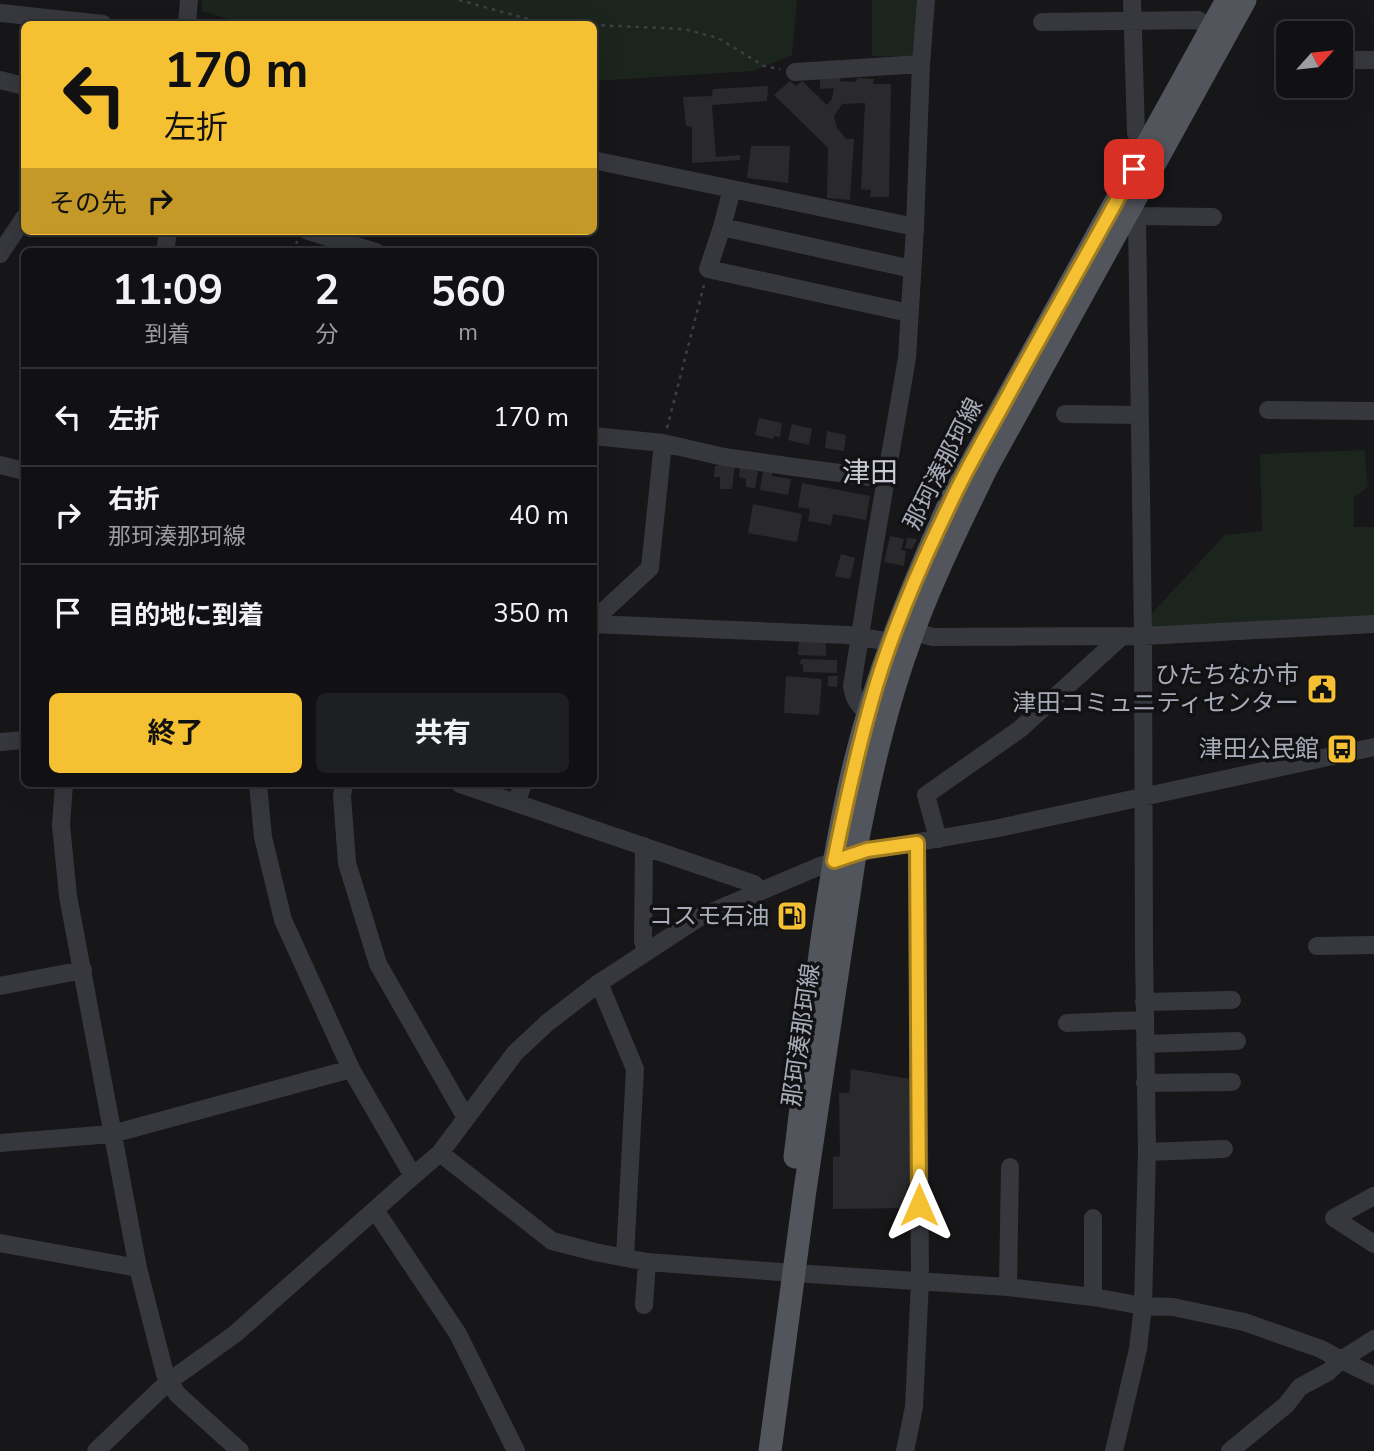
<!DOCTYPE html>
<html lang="ja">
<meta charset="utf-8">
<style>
body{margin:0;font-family:"Nunito Sans","Noto Sans JP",sans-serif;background:#1e1f21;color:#f1f3f6;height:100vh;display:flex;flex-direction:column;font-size:26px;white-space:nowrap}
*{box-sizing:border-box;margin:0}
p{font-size:23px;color:#9c9da0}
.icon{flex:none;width:38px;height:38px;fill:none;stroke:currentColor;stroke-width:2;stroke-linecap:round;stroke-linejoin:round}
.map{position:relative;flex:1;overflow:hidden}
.sheet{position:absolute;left:21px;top:248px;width:576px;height:539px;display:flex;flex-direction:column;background:#111113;border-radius:10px;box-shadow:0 7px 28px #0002,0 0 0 2px #303133}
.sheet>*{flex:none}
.banner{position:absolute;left:21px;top:21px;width:576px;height:214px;border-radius:10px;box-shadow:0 7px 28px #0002,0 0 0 2px #303133;background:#f5c032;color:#111;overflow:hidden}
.needle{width:46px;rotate:63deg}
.tools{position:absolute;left:1276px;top:21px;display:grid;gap:14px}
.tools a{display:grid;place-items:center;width:77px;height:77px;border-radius:10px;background:#111113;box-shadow:0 7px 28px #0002,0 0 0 2px #303133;font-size:35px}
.pin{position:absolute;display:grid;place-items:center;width:60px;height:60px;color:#fff;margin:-30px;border-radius:14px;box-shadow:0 4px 10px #0006}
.me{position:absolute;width:77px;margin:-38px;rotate:0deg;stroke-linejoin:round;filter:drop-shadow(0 0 5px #0008)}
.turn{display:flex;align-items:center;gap:24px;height:147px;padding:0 28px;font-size:32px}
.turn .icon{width:91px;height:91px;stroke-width:2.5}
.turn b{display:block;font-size:49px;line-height:60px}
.then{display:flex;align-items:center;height:66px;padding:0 28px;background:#0003;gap:14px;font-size:26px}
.eta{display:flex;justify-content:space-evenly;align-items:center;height:119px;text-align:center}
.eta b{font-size:42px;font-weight:700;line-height:49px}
.primary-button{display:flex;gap:14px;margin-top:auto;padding:14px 28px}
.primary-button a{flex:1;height:80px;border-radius:10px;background:#f5c032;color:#111;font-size:28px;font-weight:700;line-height:80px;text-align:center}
.primary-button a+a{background:#1e1f21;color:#f1f3f6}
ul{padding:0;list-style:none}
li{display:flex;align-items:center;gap:21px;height:98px;padding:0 28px;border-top:2px solid #303133}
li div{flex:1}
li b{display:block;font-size:26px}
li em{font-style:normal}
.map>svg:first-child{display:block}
.green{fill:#1c241e}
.building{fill:#2a2a2d}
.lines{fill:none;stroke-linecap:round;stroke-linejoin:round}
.path{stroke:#3d3f45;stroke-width:2.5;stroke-dasharray:3.5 5;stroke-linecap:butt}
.minor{stroke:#37383e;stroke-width:18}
.major{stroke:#53555d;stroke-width:23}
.route-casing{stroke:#9f7d20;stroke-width:18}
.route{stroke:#f5c032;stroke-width:12}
.labels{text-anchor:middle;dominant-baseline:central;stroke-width:7;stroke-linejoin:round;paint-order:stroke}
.street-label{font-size:24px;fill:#a8acb9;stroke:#121214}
.poi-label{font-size:24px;fill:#a8acb9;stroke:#121214;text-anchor:end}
.quarter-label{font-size:28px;fill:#c9ccd5;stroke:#121214}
</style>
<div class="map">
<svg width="1374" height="1451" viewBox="0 0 1374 1451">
<rect width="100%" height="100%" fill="#171719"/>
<path class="green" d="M202 0H797L792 55 754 71 593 81V24H246L202 11Z
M872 0H919L915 57 872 56Z
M1365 450 1368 487 1354 497V527H1374V618L1152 631V613L1225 535 1262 531 1260 454Z"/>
<path class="building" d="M820 76H841L840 81 856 82 857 78 874 79 873 84H891L889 197H870L871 190 861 189 865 103 842 104 834 116 837 128 846 139H854L850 200 827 198 828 148 774 95 790 81 796 86 802 81 827 105 832 99 834 88 820 89Z
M768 86 767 101 712 105 716 157 740 155V160L692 163V127L686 126 683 97 712 96 713 89Z
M751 146H790L788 183 747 178Z
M759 418 782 423 780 437 774 436 773 439 755 435Z
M792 424 812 429 809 445 788 440Z
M827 431 846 435 844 451 825 448Z
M735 463 732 489H720V477H714L715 466Z
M740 467 758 471 755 488 746 487V479L739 477Z
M763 471 772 473V476L791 479 788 495 760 490Z
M802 483 870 496 866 520 833 514 831 525 808 521 810 509 798 507Z
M753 504 802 514 797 542 748 533Z
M906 505 924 507 921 525 904 523Z
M890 536 904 539 901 550 906 551 904 566 884 562Z
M907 538 917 539 912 549 905 548Z
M841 554 855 558 850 579 835 576Z
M799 639 826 640V656L798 655Z
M801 659 837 660V673L803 672V665L800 664Z
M786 676 822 679 819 715 784 713Z
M828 676H838L837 687 828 686Z
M851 1069 910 1079V1093H912V1208L833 1209V1157L840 1156 839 1093H849Z"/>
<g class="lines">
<path class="path" d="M459 0 539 22 589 24
M593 25 684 29 718 38 764 66 780 69
M294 252 297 241
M667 428 704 285"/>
<path class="minor" d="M1132 0 1136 133 1144 150
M0 13 103 24
M1042 22 1198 20 1211 29
M187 24 189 0
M1283 60H1288
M1340 60H1374
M795 72 921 64
M0 80 24 86
M593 160 915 227
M1137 216 1213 217
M722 227 732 189
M308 231 376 252
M165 252 168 231
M0 254 24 218
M909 313 708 269 722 227 912 269
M1268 410 1374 411
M1065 414 1139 415
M593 436 663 443 724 457 794 467 886 479
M0 465 24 471
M593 621 650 568 663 443
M593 624 848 635 891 642
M914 632 933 637 1143 636 1374 624
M868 713C858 705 854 699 852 686L874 548 907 358 915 227 921 64 926 0
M0 742 24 740
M64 784 61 825 68 896 138 1268 165 1374 177 1394 240 1451
M258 784 263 837 283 920 351 1069
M344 784 342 796 347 863 378 964 466 1118
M460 784 754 884 760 891
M516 803 523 784
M938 839 926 795 1020 729 1122 636
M644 846 643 941 646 951
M1317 946 1374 945
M599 983 635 1069 625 1257
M0 986 83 970
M1144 1002 1232 1000
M1067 1023 1145 1020
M1145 1044 1237 1041
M1145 1083 1232 1082
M0 1143 112 1134 351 1069 413 1176
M1147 1152 1224 1149
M440 1153 552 1241 595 1252 647 1262 794 1273 1008 1287 1093 1297 1143 1306 1173 1307 1244 1322 1321 1349 1341 1360 1374 1339
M1374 1196 1334 1218 1374 1244
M375 1210 458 1334 516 1451
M1093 1218V1297
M0 1243 138 1268
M1008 1287 1010 1167
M644 1305 647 1262
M96 1451 168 1382 235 1334 413 1176 440 1153 515 1053 547 1023 599 983 700 917 820 866 867 851 999 828 1374 747
M905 1451 914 1407 920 1281 917 843
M1114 1451 1138 1349 1143 1306 1147 1152 1144 951 1143 636 1137 216 1130 209
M1230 1451 1286 1405 1300 1387 1328 1372 1341 1360 1374 1376"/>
<path class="major" d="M795 1157C811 1029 823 899 852 774 874 679 911 588 951 500L1227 0
M770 1451 805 1190 855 854C868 784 884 713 908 646 929 585 958 527 986 469L1245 0"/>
</g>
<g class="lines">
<g class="route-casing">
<path id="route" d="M919 1205 917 843 867 850 834 861C846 802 859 743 876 686 895 623 922 562 950 504 968 465 990 429 1010 392 1051 317 1094 243 1134 169"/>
</g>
<use href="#route" class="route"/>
</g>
<defs>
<g id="civic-square" transform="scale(1.575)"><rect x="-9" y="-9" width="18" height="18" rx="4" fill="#f5c032" stroke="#121214"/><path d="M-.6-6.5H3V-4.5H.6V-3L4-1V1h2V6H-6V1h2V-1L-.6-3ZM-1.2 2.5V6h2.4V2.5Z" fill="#111"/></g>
<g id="bus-square" transform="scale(1.575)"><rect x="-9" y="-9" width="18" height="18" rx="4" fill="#f5c032" stroke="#121214"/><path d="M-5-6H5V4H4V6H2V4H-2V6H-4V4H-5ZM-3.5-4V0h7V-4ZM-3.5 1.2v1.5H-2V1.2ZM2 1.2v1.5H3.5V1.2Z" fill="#111"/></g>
<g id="fuel-square" transform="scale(1.575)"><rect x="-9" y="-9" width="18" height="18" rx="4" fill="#f5c032" stroke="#121214"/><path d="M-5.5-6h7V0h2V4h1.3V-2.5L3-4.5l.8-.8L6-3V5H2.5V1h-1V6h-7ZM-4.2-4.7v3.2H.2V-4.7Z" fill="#111"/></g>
</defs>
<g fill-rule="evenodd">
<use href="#civic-square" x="1322" y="689"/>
<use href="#bus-square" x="1342" y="749"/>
<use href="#fuel-square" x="792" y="916"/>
</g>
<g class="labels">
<g class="street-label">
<text transform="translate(943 464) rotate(-63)">那珂湊那珂線</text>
<text transform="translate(801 1035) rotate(-82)">那珂湊那珂線</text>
</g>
<g class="poi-label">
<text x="1299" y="675">ひたちなか市<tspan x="1299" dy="28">津田コミュニティセンター</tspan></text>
<text x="1319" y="749">津田公民館</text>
<text x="769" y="916">コスモ石油</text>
</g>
<g class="quarter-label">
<text x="870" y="473">津田</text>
</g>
</g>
</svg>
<div class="tools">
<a><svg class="needle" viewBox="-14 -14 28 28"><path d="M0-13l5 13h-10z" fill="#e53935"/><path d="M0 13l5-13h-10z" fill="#9c9da0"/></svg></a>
</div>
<div class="pin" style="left:1134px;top:169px;background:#d93025"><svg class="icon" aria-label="arrive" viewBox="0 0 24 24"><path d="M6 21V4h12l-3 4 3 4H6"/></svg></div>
<svg class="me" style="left:919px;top:1205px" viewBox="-20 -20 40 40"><path d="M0-17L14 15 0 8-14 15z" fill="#f5c032" stroke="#fff" stroke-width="4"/></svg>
<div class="banner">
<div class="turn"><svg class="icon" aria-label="left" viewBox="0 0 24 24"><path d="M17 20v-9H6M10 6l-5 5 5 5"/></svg><div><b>170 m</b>左折</div></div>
<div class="then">その先<svg class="icon" aria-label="right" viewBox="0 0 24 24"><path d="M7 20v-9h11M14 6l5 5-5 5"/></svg></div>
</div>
<section class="sheet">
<div class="eta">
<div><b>11:09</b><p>到着</p></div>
<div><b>2</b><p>分</p></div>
<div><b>560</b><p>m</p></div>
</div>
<ul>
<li><svg class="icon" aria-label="left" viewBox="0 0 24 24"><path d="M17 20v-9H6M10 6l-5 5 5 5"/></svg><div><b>左折</b></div><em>170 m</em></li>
<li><svg class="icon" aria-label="right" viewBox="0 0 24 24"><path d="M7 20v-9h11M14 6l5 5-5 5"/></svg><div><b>右折</b><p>那珂湊那珂線</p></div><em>40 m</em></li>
<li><svg class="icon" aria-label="arrive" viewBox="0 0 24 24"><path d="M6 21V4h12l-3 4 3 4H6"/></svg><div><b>目的地に到着</b></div><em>350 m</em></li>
</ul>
<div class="primary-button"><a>終了</a><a>共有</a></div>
</section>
</div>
